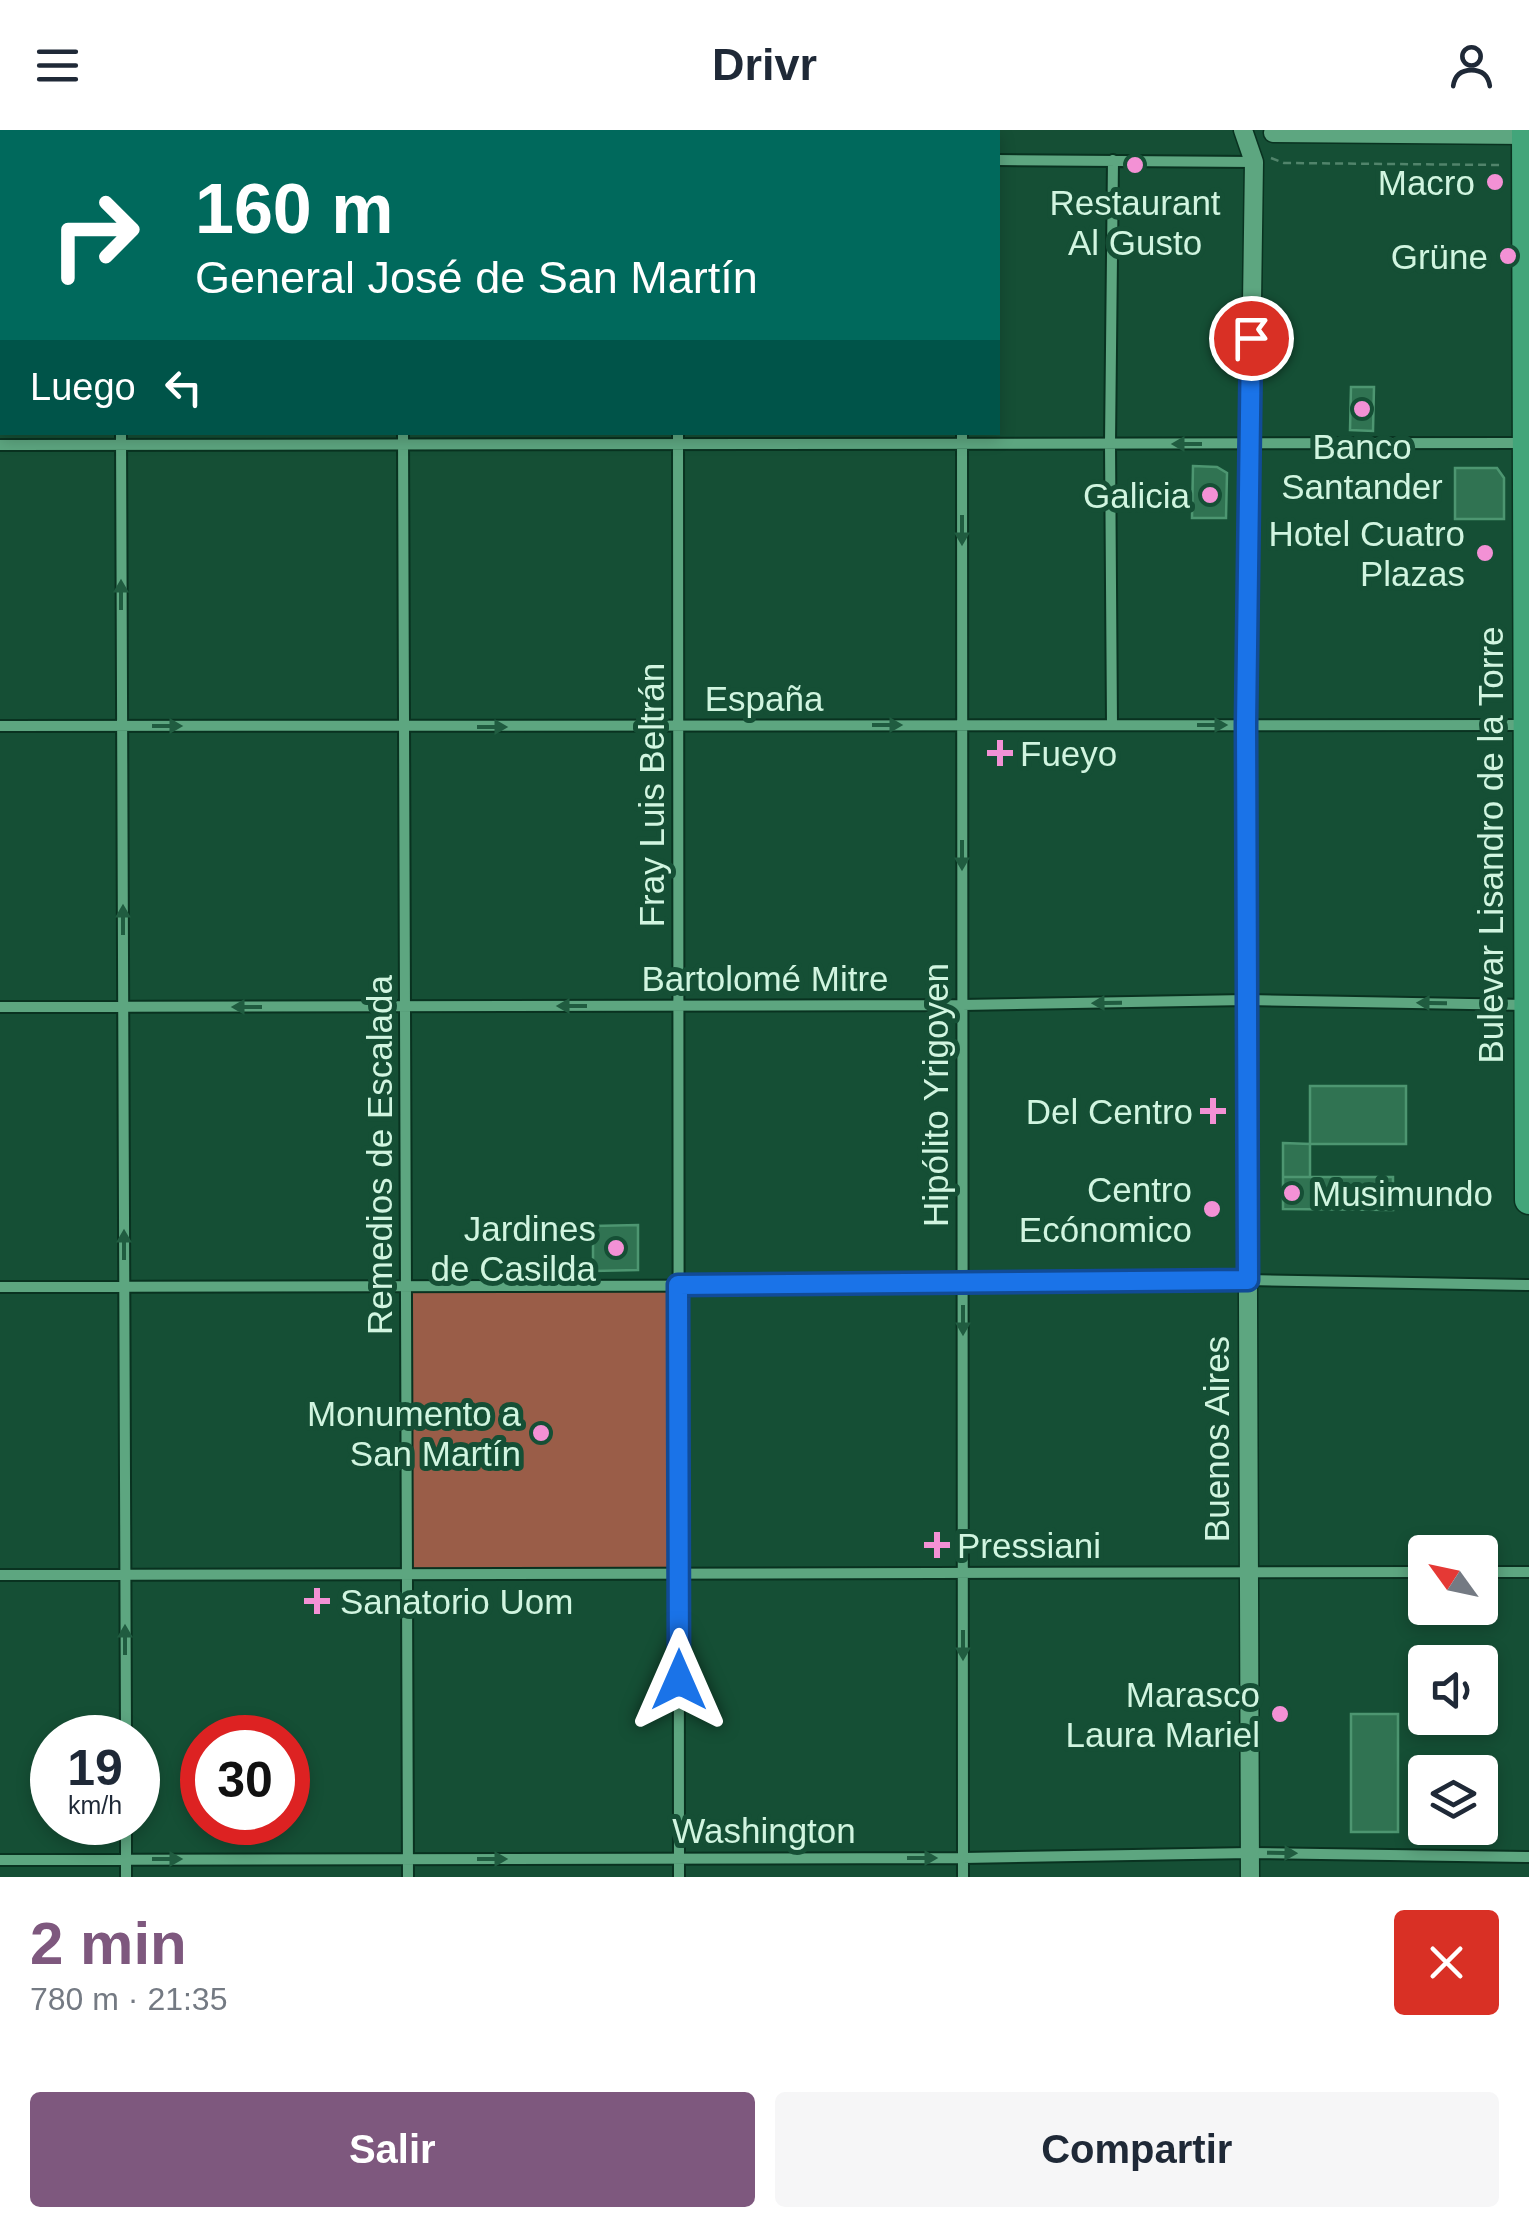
<!DOCTYPE html>
<html lang="es">
<meta charset="utf-8">
<style>
body{margin:0;font-family:Arial,sans-serif;background:#f6f6f7;color:#1f2937;height:100vh;display:flex;flex-direction:column;font-size:38px;white-space:nowrap}
*{box-sizing:border-box;margin:0}
p{font-size:32px;color:#747a83}
.icon{flex:none;width:55px;height:55px;fill:none;stroke:currentColor;stroke-width:2;stroke-linecap:round;stroke-linejoin:round}
.map{position:relative;height:1747px;overflow:hidden}
.details{display:flex;flex-direction:column;background:#fff;flex:1}
.details>*{flex:none}
.banner{position:absolute;left:0px;top:0px;width:1000px;height:305px;box-shadow:0 5px 15px #0003;background:#00695c;color:#fff;overflow:hidden}
.needle{width:65px;rotate:303deg}
.tools{position:absolute;left:1408px;top:1405px;display:grid;gap:20px}
.tools a{display:grid;place-items:center;width:90px;height:90px;border-radius:10px;background:#fff;box-shadow:0 5px 15px #0003;font-size:50px}
.speed{position:absolute;left:30px;top:1585px;display:flex;gap:20px;font-size:50px;font-weight:700;text-align:center}
.speed>*{display:grid;place-content:center;width:130px;height:130px;border-radius:50%;background:#fff;box-shadow:0 5px 15px #0003;line-height:1}
.speed small{font-size:25px;font-weight:400}
.speed .limit{border:15px solid #d22;background:#fff;color:#111}
.pin{position:absolute;display:grid;place-items:center;width:85px;height:85px;color:#fff;margin:-42px;border:5px solid #fff;border-radius:50%;box-shadow:0 2px 10px #0007}
.me{position:absolute;width:110px;margin:-55px;rotate:0deg;stroke-linejoin:round;filter:drop-shadow(0 0 8px #0008)}
.turn{display:flex;align-items:center;gap:35px;height:210px;padding:0 30px;font-size:45px}
.turn .icon{width:130px;height:130px;stroke-width:2.5}
.turn b{display:block;font-size:70px;line-height:85px}
.then{display:flex;align-items:center;height:95px;padding:0 30px;background:#0003;gap:20px;font-size:38px}
.round{display:grid;place-items:center;flex:none;width:105px;height:105px;border-radius:10px;background:#f6f6f7}
.overview{display:flex;align-items:center;justify-content:space-between;height:170px;padding:0 30px}
h1{font-size:60px;font-weight:600;line-height:75px;color:#7e587e}
.primary-button{display:flex;gap:20px;margin-top:auto;padding:20px 30px}
.primary-button a{flex:1;height:115px;border-radius:10px;background:#7e587e;color:#fff;font-size:40px;font-weight:600;line-height:115px;text-align:center}
.primary-button a+a{background:#f6f6f7;color:#1f2937}
header{display:flex;justify-content:space-between;align-items:center;height:130px;padding:0 30px;background:#fff;font-size:45px;font-weight:600}
.map>svg:first-child{display:block}
.green{fill:#9a5d48}
.building{fill:#307352;stroke:#4d9671;stroke-width:2.5}
.lines{fill:none;stroke-linecap:round;stroke-linejoin:round}
.minor-casing{stroke:#093220;stroke-width:14}
.tertiary-casing{stroke:#093220;stroke-width:21}
.secondary-casing{stroke:#093220;stroke-width:31}
.path{stroke:#51846b;stroke-width:2.5;stroke-dasharray:8 5;stroke-linecap:butt}
.minor{stroke:#5da680;stroke-width:10}
.tertiary{stroke:#5da680;stroke-width:18}
.secondary{stroke:#42a57a;stroke-width:28}
.oneway{fill:#205c40}
.route-casing{stroke:#114b97;stroke-width:25}
.route{stroke:#1a73e8;stroke-width:18}
.poi-dot{fill:#f391d5;stroke:#154f35;stroke-width:4}
.labels{text-anchor:middle;dominant-baseline:central;stroke-width:10;stroke-linejoin:round;paint-order:stroke}
.poi-label{font-size:35px;fill:#d1f5e0;stroke:#154f35;text-anchor:end}
.street-label{font-size:35px;fill:#d1f5e0;stroke:#154f35}
</style>
<header><svg class="icon" aria-label="menu" viewBox="0 0 24 24"><path d="M4 6h16M4 12h16M4 18h16"/></svg>Drivr<svg class="icon" aria-label="person" viewBox="0 0 24 24"><circle cx="12" cy="8" r="4"/><path d="M4 21q1-7 8-7t8 7"/></svg></header>
<div class="map">
<svg width="1529" height="1747" viewBox="0 0 1529 1747">
<rect width="100%" height="100%" fill="#154f35"/>
<path class="green" d="M679 1155V1443L409 1444 407 1157Z"/>
<path class="building" d="M1351 257H1374L1373 301 1350 300Z
M1193 336 1217 337 1227 343 1226 388H1192Z
M1455 338H1497L1504 348V389H1455Z
M1310 956H1406V1014H1310Z
M1283 1013 1310 1014V1047H1283Z
M1283 1047H1393V1080L1283 1079Z
M638 1095V1140L593 1141V1096Z
M1351 1584H1398V1702H1351Z"/>
<g class="lines">
<g class="minor-casing">
<path id="minor" d="M119 0V2
M401 0V2
M678 2V0
M961 2V0
M0 30H2
M998 30 1254 32
M121 302 126 1608
M403 302 408 1747
M678 302 679 1747
M962 302 963 1747
M0 315 1523 313
M1112 595 1110 314 1113 30
M0 596 1524 595
M0 877 962 875 1247 870 1528 875
M0 1157 963 1155 1248 1150 1529 1155
M1480 1442H1529
M0 1445 1425 1442
M126 1692V1747
M0 1730 963 1728 1250 1723 1529 1727"/>
</g>
<g class="tertiary-casing">
<path id="tertiary" d="M1243 0 1254 32 1246 595 1250 1747
M1273 3 1529 5"/>
</g>
<g class="secondary-casing">
<path id="secondary" d="M1526 0 1529 1070"/>
</g>
<path class="path" d="M1271 28 1284 33 1502 35"/>
<use href="#minor" class="minor"/>
<use href="#tertiary" class="tertiary"/>
<use href="#secondary" class="secondary"/>
</g>
<defs><path id="oneway-solid" d="M-6-.8H1V-3.2L6.5 0L1 3.2V.8H-6Z" transform="scale(2.5)"/></defs>
<g class="oneway">
<use href="#oneway-solid" transform="translate(1187 314) rotate(180)"/>
<use href="#oneway-solid" transform="translate(962 400) rotate(90)"/>
<use href="#oneway-solid" transform="translate(121 465) rotate(-90)"/>
<use href="#oneway-solid" transform="translate(887 595)"/>
<use href="#oneway-solid" transform="translate(1212 595)"/>
<use href="#oneway-solid" transform="translate(167 596)"/>
<use href="#oneway-solid" transform="translate(492 597)"/>
<use href="#oneway-solid" transform="translate(962 725) rotate(90)"/>
<use href="#oneway-solid" transform="translate(123 790) rotate(-90)"/>
<use href="#oneway-solid" transform="translate(1107 873) rotate(179)"/>
<use href="#oneway-solid" transform="translate(1432 873) rotate(-179)"/>
<use href="#oneway-solid" transform="translate(572 876) rotate(180)"/>
<use href="#oneway-solid" transform="translate(247 877) rotate(-180)"/>
<use href="#oneway-solid" transform="translate(124 1115) rotate(-90)"/>
<use href="#oneway-solid" transform="translate(963 1190) rotate(90)"/>
<use href="#oneway-solid" transform="translate(125 1510) rotate(-90)"/>
<use href="#oneway-solid" transform="translate(963 1515) rotate(90)"/>
<use href="#oneway-solid" transform="translate(1282 1723) rotate(1)"/>
<use href="#oneway-solid" transform="translate(922 1728)"/>
<use href="#oneway-solid" transform="translate(167 1729)"/>
<use href="#oneway-solid" transform="translate(492 1729)"/>
</g>
<g class="lines">
<g class="route-casing">
<path id="route" d="M679 1550 678 1155 1248 1150 1246 595 1251 208"/>
</g>
<use href="#route" class="route"/>
</g>
<g class="poi-dot">
<circle cx="1135" cy="35" r="10"/>
<circle cx="1495" cy="52" r="10"/>
<circle cx="1508" cy="126" r="10"/>
<circle cx="1362" cy="279" r="10"/>
<circle cx="1210" cy="365" r="10"/>
<circle cx="1485" cy="423" r="10"/>
<path d="M995 608h10v10h10v10h-10v10h-10v-10h-10v-10h10z"/>
<path d="M1208 966h10v10h10v10h-10v10h-10v-10h-10v-10h10z"/>
<circle cx="1292" cy="1063" r="10"/>
<circle cx="1212" cy="1079" r="10"/>
<circle cx="616" cy="1118" r="10"/>
<circle cx="541" cy="1303" r="10"/>
<path d="M932 1400h10v10h10v10h-10v10h-10v-10h-10v-10h10z"/>
<path d="M312 1456h10v10h10v10h-10v10h-10v-10h-10v-10h10z"/>
<circle cx="1280" cy="1584" r="10"/>
</g>
<g class="labels">
<g class="poi-label">
<text x="1475" y="52">Macro</text>
<text x="1135" y="72" text-anchor="middle">Restaurant<tspan x="1135" dy="40">Al Gusto</tspan></text>
<text x="1488" y="126">Grüne</text>
<text x="1362" y="316" text-anchor="middle">Banco<tspan x="1362" dy="40">Santander</tspan></text>
<text x="1190" y="365">Galicia</text>
<text x="1465" y="403">Hotel Cuatro<tspan x="1465" dy="40">Plazas</tspan></text>
<text x="1020" y="623" text-anchor="start">Fueyo</text>
<text x="1193" y="981">Del Centro</text>
<text x="1192" y="1059">Centro<tspan x="1192" dy="40">Ecónomico</tspan></text>
<text x="1312" y="1063" text-anchor="start">Musimundo</text>
<text x="596" y="1098">Jardines<tspan x="596" dy="40">de Casilda</tspan></text>
<text x="521" y="1283">Monumento a<tspan x="521" dy="40">San Martín</tspan></text>
<text x="957" y="1415" text-anchor="start">Pressiani</text>
<text x="340" y="1471" text-anchor="start">Sanatorio Uom</text>
<text x="1260" y="1564">Marasco<tspan x="1260" dy="40">Laura Mariel</tspan></text>
</g>
<g class="street-label">
<text x="764" y="568">España</text>
<text transform="translate(651 665) rotate(-90)">Fray Luis Beltrán</text>
<text transform="translate(1490 715) rotate(-90)">Bulevar Lisandro de la Torre</text>
<text x="765" y="848">Bartolomé Mitre</text>
<text transform="translate(935 965) rotate(-90)">Hipólito Yrigoyen</text>
<text transform="translate(379 1025) rotate(-90)">Remedios de Escalada</text>
<text transform="translate(1216 1309) rotate(-90)">Buenos Aires</text>
<text x="764" y="1700">Washington</text>
</g>
</g>
</svg>
<div class="tools">
<a><svg class="needle" viewBox="-14 -14 28 28"><path d="M0-13l5 13h-10z" fill="#e53935"/><path d="M0 13l5-13h-10z" fill="#747a83"/></svg></a>
<a><svg class="icon" aria-label="sound" viewBox="0 0 24 24"><path d="M4 9h4l5-4v14l-5-4H4zM17 9q2 3 0 6"/></svg></a>
<a><svg class="icon" aria-label="layers" viewBox="0 0 24 24"><path d="M12 4l9 5-9 5-9-5zM3 14l9 5 9-5"/></svg></a>
</div>
<div class="speed"><div>19<small>km/h</small></div><div class="limit">30</div></div>
<div class="pin" style="left:1251px;top:208px;background:#d93025"><svg class="icon" aria-label="arrive" viewBox="0 0 24 24"><path d="M6 21V4h12l-3 4 3 4H6"/></svg></div>
<svg class="me" style="left:679px;top:1550px" viewBox="-20 -20 40 40"><path d="M0-17L14 15 0 8-14 15z" fill="#1a73e8" stroke="#fff" stroke-width="4"/></svg>
<div class="banner">
<div class="turn"><svg class="icon" aria-label="right" viewBox="0 0 24 24"><path d="M7 20v-9h11M14 6l5 5-5 5"/></svg><div><b>160 m</b>General José de San Martín</div></div>
<div class="then">Luego<svg class="icon" aria-label="left" viewBox="0 0 24 24"><path d="M17 20v-9H6M10 6l-5 5 5 5"/></svg></div>
</div>
</div>
<section class="details">
<div class="overview"><div><h1>2 min</h1><p>780 m · 21:35</p></div><a class="round" style="background:#d93025;color:#fff"><svg class="icon" aria-label="close" viewBox="0 0 24 24"><path d="M6 6l12 12M18 6L6 18"/></svg></a></div>
<div class="primary-button"><a>Salir</a><a>Compartir</a></div>
</section>
